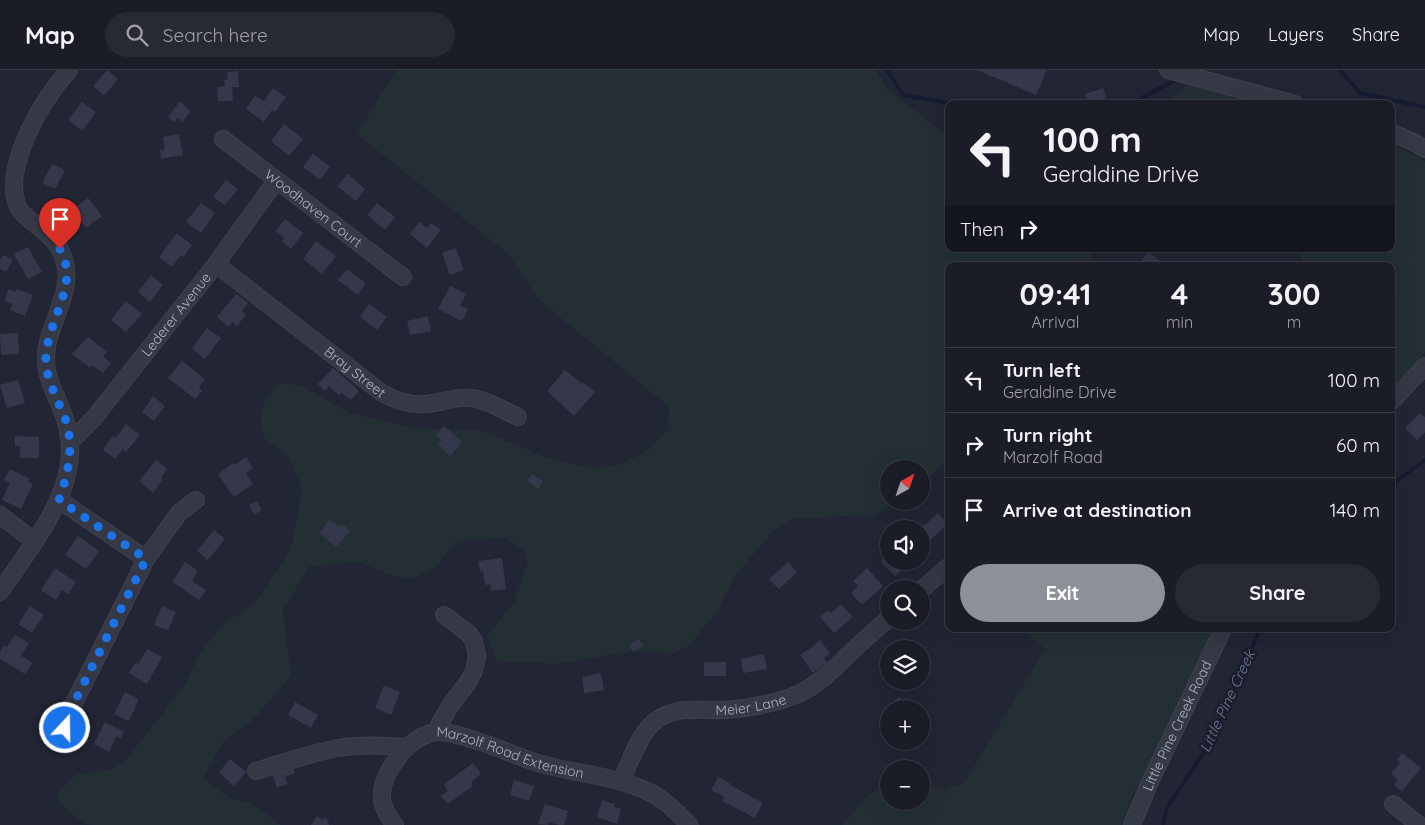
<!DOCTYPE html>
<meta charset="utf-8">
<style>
body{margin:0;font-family:Quicksand,sans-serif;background:#272933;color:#f1f3f6;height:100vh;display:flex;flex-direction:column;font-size:19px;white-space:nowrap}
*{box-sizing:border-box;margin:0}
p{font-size:16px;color:#9fa1a7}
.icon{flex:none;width:28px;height:28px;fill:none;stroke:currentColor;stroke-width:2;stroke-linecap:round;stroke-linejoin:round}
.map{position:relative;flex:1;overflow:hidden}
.details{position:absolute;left:945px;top:192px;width:450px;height:370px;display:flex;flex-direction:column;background:#1a1c27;border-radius:10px;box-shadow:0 5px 20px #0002,0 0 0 1px #383a44}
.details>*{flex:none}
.banner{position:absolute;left:945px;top:30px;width:450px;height:152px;border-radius:10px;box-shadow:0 5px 20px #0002,0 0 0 1px #383a44;background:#1a1c27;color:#f1f3f6;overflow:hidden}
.needle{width:32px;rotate:40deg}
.tools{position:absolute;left:880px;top:390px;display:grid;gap:10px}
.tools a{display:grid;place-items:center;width:50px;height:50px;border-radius:50%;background:#1a1c27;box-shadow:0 5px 20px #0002,0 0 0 1px #383a44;font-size:25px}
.pin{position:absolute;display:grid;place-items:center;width:42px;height:42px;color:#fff;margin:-51px -21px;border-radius:50% 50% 50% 0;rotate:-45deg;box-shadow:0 0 5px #0007}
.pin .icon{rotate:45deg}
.me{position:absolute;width:55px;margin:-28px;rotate:21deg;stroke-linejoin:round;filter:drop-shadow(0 0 4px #0008)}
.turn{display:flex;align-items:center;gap:18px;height:105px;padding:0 15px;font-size:22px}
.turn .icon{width:65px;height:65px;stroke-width:2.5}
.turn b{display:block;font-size:35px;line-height:42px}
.then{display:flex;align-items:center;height:48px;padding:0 15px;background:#0003;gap:10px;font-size:19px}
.eta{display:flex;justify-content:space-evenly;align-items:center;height:85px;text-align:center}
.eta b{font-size:30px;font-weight:800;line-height:35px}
.primary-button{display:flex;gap:10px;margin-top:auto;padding:10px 15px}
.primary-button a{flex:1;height:58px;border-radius:30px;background:#8c9099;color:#fff;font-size:20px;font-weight:800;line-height:58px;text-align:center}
.primary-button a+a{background:#272933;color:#f1f3f6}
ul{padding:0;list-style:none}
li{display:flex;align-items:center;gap:15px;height:65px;padding:0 15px;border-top:1px solid #383a44}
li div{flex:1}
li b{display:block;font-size:19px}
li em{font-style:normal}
header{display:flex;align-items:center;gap:30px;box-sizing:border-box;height:70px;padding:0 25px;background:#1a1c27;border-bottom:1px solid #383a44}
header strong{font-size:24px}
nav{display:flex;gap:28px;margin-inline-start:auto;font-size:18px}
.search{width:350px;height:45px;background:#272933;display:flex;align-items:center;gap:12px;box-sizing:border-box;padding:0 18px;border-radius:28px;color:#9fa1a7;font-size:19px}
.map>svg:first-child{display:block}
.green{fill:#242f35}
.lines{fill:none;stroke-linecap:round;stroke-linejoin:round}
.stream{stroke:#171b30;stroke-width:4}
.building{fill:#35384a}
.minor-casing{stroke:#3f414e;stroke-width:18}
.minor{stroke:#353845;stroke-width:16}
.route{stroke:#1a73e8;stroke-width:9;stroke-dasharray:0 16.2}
.labels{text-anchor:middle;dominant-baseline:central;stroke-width:5;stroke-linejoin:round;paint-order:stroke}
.street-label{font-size:14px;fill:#b0b2c1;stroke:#1b1d29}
.water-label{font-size:15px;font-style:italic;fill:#6d759d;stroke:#1b1d29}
</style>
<header>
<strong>Map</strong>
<div class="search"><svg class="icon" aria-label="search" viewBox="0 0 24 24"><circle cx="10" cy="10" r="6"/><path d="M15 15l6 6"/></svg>Search here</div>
<nav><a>Map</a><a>Layers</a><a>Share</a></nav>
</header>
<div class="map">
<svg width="1425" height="755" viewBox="0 0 1425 755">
<rect width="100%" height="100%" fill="#222534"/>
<path class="green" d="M396 0H876L887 19 937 58 949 63V179H1095L1088 196H949V387L921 415V399H889V431H898L874 445 796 448 774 460 735 506 716 544 688 576 675 583 632 581 558 594 497 591 487 566 514 532 528 493 524 480 504 468 457 471 435 497 416 507H396L360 492 309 496 283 541 291 606 251 652 223 672 203 709 231 728 252 733 281 755H95L85 754 61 735 56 724 77 704 110 700 127 689 185 614 200 582 225 553 254 534 291 479 302 419 290 388 264 368 260 349 266 329 279 313 300 315 350 343 414 358 481 360 550 389 593 398 616 396 646 382 668 359 669 339 663 332 538 229 509 185 357 64Z
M1189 14 1260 34H1162Z
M1391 74 1419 88 1425 93V282L1391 318V196H1306L1301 187 1290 179H1391Z
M1023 559H1213L1131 729 1122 755H843C857 738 867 721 889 716V731H921V713L942 719 964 713 1045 579Z"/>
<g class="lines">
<path class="stream" d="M887 0 903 25 954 34
M1340 0 1360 23 1425 37
M1130 34 1179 8
M1391 415 1425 390
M1163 755 1167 738 1212 670 1260 559"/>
</g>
<path class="building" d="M107 0 118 9 104 26 93 16Z
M977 0H1047L1036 25Z
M238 1 239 17H232L233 31H218L217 17 225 16 224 10H228L227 2Z
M273 18 286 27 275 42 272 40 264 52 246 39 255 26 264 31Z
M1103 18 1106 28 1088 34 1085 24Z
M180 31 191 41 182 52 178 48 174 52 168 47Z
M82 32 96 42 82 61 68 50Z
M284 54 303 69 289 86 271 71Z
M179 64 183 85 161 89 160 80 165 79 163 67Z
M313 83 330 97 320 110 303 97Z
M52 94 65 100 55 119 42 113Z
M348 104 365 119 356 131 337 116Z
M226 110 238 119 225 135 213 127Z
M88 128 102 146 86 158 73 139Z
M201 133 215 143 201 163 186 152Z
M377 133 395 147 385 160 367 145Z
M285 149 303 163 291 179 282 172 284 168 276 161Z
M419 152 427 158 431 153 441 160 427 178 410 164Z
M177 163 192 175 183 187 181 185 172 197 159 187Z
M316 171 336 186 322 204 303 189Z
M28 177 42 202 28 209 14 184Z
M456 178 464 200 450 205 442 183Z
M1148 182 1164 194 1162 196H1137Z
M3 185 13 190 6 202 0 199V190Z
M347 199 366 213 358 225 338 210Z
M151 205 163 215 150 232 138 222Z
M450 216 466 224 460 235 468 239 462 251 438 239Z
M9 219 16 222 17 219 33 225 25 246 10 240 12 234 4 231Z
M236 224 248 233 242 241 246 244 237 256 232 252 229 257 217 247Z
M126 231 142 244 126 262 111 250Z
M369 234 387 247 377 260 360 247Z
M428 246 431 261 410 265 407 251Z
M207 258 221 268 205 289 192 279Z
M18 263 19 284 1 285 0 264Z
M88 267 107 282 103 286 111 293 103 303 92 295 90 298 72 284Z
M182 291 205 309 199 317 202 321 195 329 168 308Z
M333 298 359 321 351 330 342 323 339 325 329 316 325 321 318 314Z
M565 300 582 314 583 312 595 322 574 346 547 321Z
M18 310 25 333 7 338 0 315Z
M153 326 165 336 154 351 142 342Z
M1420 343 1425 347V362L1417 370 1405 358Z
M126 354 140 365 126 382 123 379 115 389 103 380 113 366 116 368Z
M444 356 462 372 450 386 438 375 442 370 436 365Z
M15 366 39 367V388H20V376H15Z
M246 387 253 398 246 403 253 414 234 427 218 404 233 393 234 395Z
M156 390 167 399 161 408 163 409 153 423 139 411Z
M10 399 30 409 28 412 33 414 21 439 2 430 10 413 4 410Z
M532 404 543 411 538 419 527 411Z
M257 431 262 440 254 445 249 435Z
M938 443 948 454 930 470 921 458Z
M330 450 339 457 342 454 350 461 336 477 319 463Z
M214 460 225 469 208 490 197 481Z
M78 466 99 481 86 499 65 485Z
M889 484V491H906L908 493 895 506 881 492Z
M502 488 506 519 491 521 490 514 485 515 483 501 480 502 478 491Z
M185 492 198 501 192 511 206 520 199 530 172 512Z
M788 492 797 502 779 519 769 509Z
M55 498 76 512 68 524 62 520 56 530 41 520Z
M867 498 883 516 862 535 851 523 858 516 853 511Z
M841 534 853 547 834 563 820 547 828 540 831 543Z
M30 536 44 545 32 563 18 554Z
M162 536 176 542 168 560 154 555Z
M15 565 29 573 21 586 33 593 25 604 0 589V582L4 575 7 577Z
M639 569 643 576 633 582 629 575Z
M820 570 830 584 824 588 827 593 813 603 800 585 814 576V575Z
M147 579 162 587 147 614 129 603 135 593 138 594Z
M764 584 767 599 743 603 741 589Z
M704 592H726V606H704Z
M601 603 604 620 584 623 582 607Z
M384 615 400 622 391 645 375 638Z
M125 622 139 629 129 651 114 644Z
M899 627 910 639H889V650L882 643Z
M295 632 318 645 311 658 288 645Z
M105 652 124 662 121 668 116 666 109 682 94 674Z
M1402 683 1421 698 1402 721 1394 715 1398 710 1391 704 1400 693 1397 690Z
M230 689 246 702 234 716 219 702Z
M473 693 481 704 471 712 473 716 448 734 441 726 448 721 444 714Z
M292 696 295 703 285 707 288 714 277 718 272 704Z
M718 707 731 714 730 715 763 733 755 748 722 731 724 727 711 720Z
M514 710 534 716 529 731 510 725Z
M602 730 614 734V737L621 739 617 754 597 747Z
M545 734 568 741 564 755H559L549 752 548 755 538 754Z
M317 746 322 750 325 747 329 751 328 753 329 755H311Z"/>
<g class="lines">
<g class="minor-casing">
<g id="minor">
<path d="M1168 0 1295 34"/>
<path d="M1391 62 1415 73 1425 79"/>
<path id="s1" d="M223 69 403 207"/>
<path id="s2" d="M216 194 382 323C398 332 415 337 433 333 447 331 458 326 471 328 487 330 503 340 518 347"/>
<path d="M1391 332 1425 296"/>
<path id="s3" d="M70 372 94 348 216 194 276 111"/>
<path d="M59 430 146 489"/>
<path d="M0 445 34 471"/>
<path d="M921 520 949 496"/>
<path d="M0 522C25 485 63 439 69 394 71 381 70 369 67 356 62 333 45 312 46 288 46 256 73 225 65 193 59 165 35 159 19 139 0 101 42 29 69 0"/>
<path d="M435 662 450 636 468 612 474 601 477 586 474 571 468 563 444 545"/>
<path d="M63 672 66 651 69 643 146 489 179 443 196 430"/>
<path d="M256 701C283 693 310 683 338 678 361 674 384 675 407 677"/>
<path id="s4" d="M621 711C630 693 636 672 649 657 669 634 697 641 724 640 749 638 775 634 798 624 818 615 834 599 849 584 862 572 875 560 889 548"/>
<path d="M1393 734 1419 755"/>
<path id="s5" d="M395 755C380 737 378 723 388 703 398 684 415 665 436 662 450 661 464 667 477 671 498 677 518 687 538 693 575 704 613 705 649 722 665 729 677 743 690 755"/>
<path id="s6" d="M1132 755 1149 714 1223 559"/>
</g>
</g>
<use href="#minor" class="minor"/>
</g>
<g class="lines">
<path class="route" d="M60 179C64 187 67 196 67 205 65 233 48 258 46 286 44 306 58 330 65 348 75 376 68 403 59 430L146 489 69 643 65 658"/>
</g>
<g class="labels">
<g class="street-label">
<text stroke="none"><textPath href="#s1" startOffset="114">Woodhaven Court</textPath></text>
<text stroke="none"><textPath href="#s3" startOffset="166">Lederer Avenue</textPath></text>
<text stroke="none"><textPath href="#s2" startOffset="176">Bray Street</textPath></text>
<text stroke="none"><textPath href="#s4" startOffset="168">Meier Lane</textPath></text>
<text stroke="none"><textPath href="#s6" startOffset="109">Little Pine Creek Road</textPath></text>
<text stroke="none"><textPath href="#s5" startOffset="199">Marzolf Road Extension</textPath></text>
</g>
<g class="water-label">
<text transform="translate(1227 631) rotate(-65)">Little Pine Creek</text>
</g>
</g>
</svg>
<div class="tools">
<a><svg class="needle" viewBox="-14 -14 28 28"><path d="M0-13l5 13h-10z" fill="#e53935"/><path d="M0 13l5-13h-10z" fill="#9fa1a7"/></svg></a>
<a><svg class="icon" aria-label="sound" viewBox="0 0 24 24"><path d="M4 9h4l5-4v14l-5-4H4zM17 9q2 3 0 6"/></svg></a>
<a><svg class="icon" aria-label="search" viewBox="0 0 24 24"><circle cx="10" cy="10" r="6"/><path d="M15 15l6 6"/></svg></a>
<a><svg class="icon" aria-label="layers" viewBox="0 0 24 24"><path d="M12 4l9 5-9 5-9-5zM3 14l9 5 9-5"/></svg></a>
<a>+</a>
<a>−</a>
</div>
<div class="pin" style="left:60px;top:179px;background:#d93025"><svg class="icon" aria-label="arrive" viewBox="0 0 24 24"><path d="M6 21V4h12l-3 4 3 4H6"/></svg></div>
<svg class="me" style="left:65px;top:658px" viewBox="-20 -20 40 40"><circle r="17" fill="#1a73e8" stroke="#fff" stroke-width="3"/><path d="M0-11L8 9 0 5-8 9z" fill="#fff"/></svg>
<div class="banner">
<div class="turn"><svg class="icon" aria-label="left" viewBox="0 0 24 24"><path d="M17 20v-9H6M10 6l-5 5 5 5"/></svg><div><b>100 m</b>Geraldine Drive</div></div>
<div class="then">Then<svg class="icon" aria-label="right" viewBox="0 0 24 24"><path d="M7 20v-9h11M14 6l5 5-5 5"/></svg></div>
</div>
<section class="details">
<div class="eta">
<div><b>09:41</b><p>Arrival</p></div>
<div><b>4</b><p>min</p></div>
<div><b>300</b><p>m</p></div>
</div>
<ul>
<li><svg class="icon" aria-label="left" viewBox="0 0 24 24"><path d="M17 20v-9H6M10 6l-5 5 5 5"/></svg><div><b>Turn left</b><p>Geraldine Drive</p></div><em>100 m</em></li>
<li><svg class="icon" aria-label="right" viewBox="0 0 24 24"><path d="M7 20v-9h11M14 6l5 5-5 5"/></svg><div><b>Turn right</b><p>Marzolf Road</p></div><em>60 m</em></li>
<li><svg class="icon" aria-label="arrive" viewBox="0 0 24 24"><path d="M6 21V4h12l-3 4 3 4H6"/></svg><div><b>Arrive at destination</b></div><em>140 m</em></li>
</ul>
<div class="primary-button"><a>Exit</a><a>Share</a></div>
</section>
</div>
